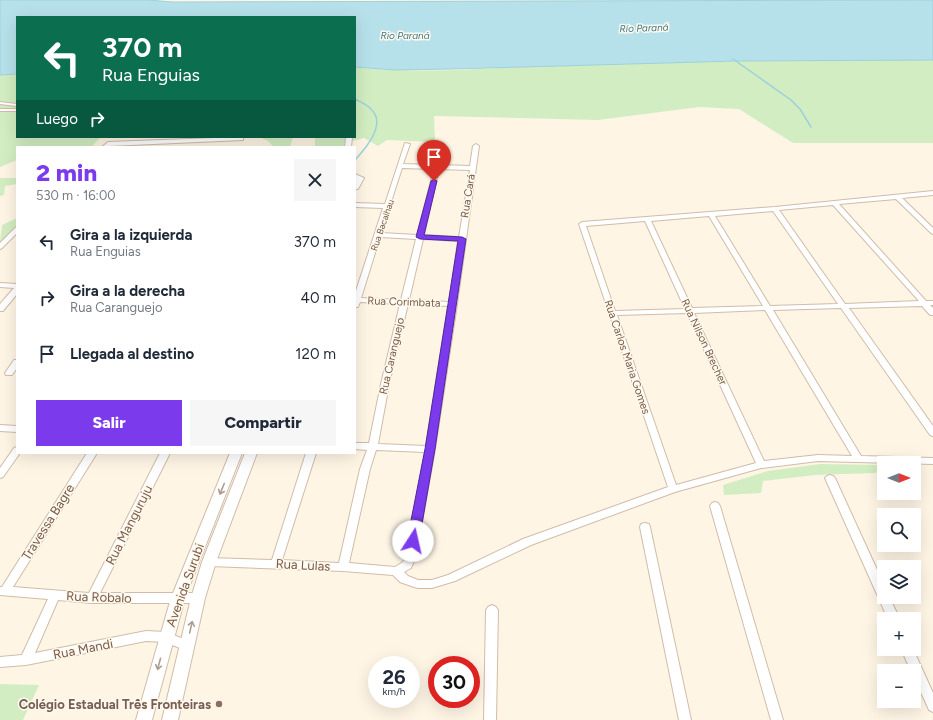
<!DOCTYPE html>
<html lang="es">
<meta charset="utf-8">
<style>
body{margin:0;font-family:Figtree,sans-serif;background:#f6f6f7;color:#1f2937;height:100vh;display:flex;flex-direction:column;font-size:15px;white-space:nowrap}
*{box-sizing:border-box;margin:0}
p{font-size:13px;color:#747a83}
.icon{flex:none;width:22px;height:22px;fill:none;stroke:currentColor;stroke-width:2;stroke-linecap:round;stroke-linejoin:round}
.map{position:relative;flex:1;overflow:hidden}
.drawer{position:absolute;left:16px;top:146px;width:340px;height:308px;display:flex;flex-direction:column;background:#fff;border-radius:0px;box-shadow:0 4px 16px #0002}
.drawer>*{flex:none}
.banner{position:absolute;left:16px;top:16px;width:340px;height:122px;border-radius:0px;box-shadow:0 4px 16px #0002;background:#0b6e4f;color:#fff;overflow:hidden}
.needle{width:26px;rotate:90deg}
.tools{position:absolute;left:877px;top:456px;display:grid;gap:8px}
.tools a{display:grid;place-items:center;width:44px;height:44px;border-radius:0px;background:#fff;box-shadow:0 4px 16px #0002;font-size:20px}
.speed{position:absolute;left:368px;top:656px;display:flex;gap:8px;font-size:20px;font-weight:700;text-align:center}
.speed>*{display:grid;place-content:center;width:52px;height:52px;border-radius:50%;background:#fff;box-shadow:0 4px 16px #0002;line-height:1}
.speed small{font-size:10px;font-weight:400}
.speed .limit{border:6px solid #d22;background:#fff;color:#111}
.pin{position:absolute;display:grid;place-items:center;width:34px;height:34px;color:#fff;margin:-41px -17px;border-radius:50% 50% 50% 0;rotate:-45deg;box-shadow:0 0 4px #0007}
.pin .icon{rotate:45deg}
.me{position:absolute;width:44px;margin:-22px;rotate:10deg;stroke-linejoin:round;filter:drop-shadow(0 0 3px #0008)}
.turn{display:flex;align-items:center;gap:14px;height:84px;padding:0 20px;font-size:18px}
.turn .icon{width:52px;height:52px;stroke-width:2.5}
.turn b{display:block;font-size:28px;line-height:34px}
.then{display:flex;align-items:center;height:38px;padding:0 20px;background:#0003;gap:8px;font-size:15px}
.round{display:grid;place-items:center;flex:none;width:42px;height:42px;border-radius:0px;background:#f6f6f7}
.overview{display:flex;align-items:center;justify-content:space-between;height:68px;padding:0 20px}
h1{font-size:24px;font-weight:800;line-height:30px;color:#7c3aed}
.action{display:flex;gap:8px;margin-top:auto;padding:8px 20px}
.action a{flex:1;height:46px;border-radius:0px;background:#7c3aed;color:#fff;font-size:16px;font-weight:800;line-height:46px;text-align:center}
.action a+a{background:#f6f6f7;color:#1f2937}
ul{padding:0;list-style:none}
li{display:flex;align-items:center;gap:12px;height:56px;padding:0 20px}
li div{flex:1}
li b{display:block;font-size:15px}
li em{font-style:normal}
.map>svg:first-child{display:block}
.green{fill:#d2edc1}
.water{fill:#b7e1ea;stroke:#9cd1dc}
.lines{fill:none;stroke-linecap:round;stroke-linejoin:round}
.stream{stroke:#9cd1dc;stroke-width:1.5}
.minor-casing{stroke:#d1bca9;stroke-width:2}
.tertiary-casing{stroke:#d1bca9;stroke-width:2}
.minor{fill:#fff;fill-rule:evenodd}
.tertiary{fill:#fff;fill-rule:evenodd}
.oneway{stroke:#af9d91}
.route{fill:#7c3aed;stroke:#51269a}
.education-dot{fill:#8d6e63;stroke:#fff8ed;stroke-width:1.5}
.labels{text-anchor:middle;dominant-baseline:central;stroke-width:3;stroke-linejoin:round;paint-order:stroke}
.far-street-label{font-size:9px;fill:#795b47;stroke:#fff8ed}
.far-water-label{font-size:10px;font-style:italic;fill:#3c7987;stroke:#fff8ed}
.street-label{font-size:11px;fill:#795b47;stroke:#fff8ed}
.near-street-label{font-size:13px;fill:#795b47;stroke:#fff8ed}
.near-education-label{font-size:13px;font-weight:bold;fill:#785e54;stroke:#fff8ed;text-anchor:end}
</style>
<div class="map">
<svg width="933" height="720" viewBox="0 0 933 720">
<rect width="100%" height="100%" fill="#fef5e5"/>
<path class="green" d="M878 59 933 60V143H793L739 109 699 107 598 120 434 116 435 142 387 140 378 146 364 138 344 143V147H315V137H355V67C426 75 499 67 570 65 673 61 775 61 878 59Z
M17 74V137H101L91 147H17V160L0 167V75Z
M259 137H293L290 147H274L268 141Z
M0 178H17V184L5 186 4 195 0 196Z
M17 218V230H12L0 242 2 225Z
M820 464 881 465H884V470L875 473 815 475 763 481 761 493 724 495 723 485 768 471Z
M0 684 39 685 23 720H0Z"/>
<path class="water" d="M0 0H148L173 2 933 0V60L736 61 451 69 395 70 355 67V17H17V74L0 75Z"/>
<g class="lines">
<path class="stream" d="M733 59 791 100 800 109 811 127
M355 99C360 102 367 104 371 109 387 124 366 148 355 160"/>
<g class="minor-casing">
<path id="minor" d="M0 102 17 104V106L0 104Z
M0 109H17V111H0Z
M241 137 243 138V140L109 146 108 147H102L108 142Z
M346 137H352L351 147H345Z
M405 143 410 144 403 164 434 165 439 145 442 143 445 145 440 165 470 166 473 146 476 144 479 146 457 304 435 449 416 556 411 568 404 572 408 576 418 580H432L448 575 523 539 668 487 579 224 582 222 775 207 933 191V195L902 198 933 228V234L931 233 896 199 839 204 926 301H933V305H930L933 308V315H930L922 306 849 308 933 426V436L930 435 841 308 773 310 861 456 933 458V464L818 461 761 468 675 492 531 545 455 581 432 588H418L414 587 400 582 393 575 343 571 209 566 205 565 204 562 205 559 209 558 272 560 306 453H316L282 560 339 563 360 469 367 450 355 449V443H369L381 384 400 304 360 302 358 307H355V294L383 208 355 207V203L385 204ZM402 168 434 169 417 235 381 233ZM439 169 470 170 459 237 424 235ZM833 205 919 301 845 304 779 210ZM773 211 838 304 770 306 715 216ZM709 216 763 306 692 308 651 221ZM645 221 685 309 615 311 586 226ZM380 237 416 239 401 300 361 298ZM423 239 458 241 449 302 409 300ZM408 304 448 306 426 446 378 444 389 384ZM765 310 852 456 818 455 764 461 694 313ZM687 313 756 463 676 485 617 315ZM376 450 425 452 406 556 403 562 395 567 349 563 370 469Z
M17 227V233L2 248 0 249V243L15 228Z
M0 283 17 284V294L3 311H0V304L14 288 0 287Z
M14 360H17V368L12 375H6L5 373Z
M0 425 17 426V432L0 431Z
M17 447V453H20L3 477 0 478V468L14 448Z
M87 453H97L13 587 89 593 160 453H170L100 593H198L202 595 203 598 202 601 198 603H92L58 600 35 653 146 631 166 632 191 642 193 646 191 650 187 651 165 642 146 641 26 665 0 667V657L22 655 48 599 0 595V587H2Z
M830 475 833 476 835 478 884 585V597H889L900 619H888L825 478 827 476Z
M715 502 718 503 720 506 783 720H771L710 506 712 503Z
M645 523 649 524 650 527 691 720H679L640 527 641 524Z
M492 605 496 607 498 610 496 720H484L486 610 488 607Z
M901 649H913L933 693V712L929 710 914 677V671H911Z"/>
</g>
<g class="tertiary-casing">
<path id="tertiary" d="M355 174 364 178 358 189H355Z
M230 453H242L185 598 152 720H136L171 598Z
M245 453H257L216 562 205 598 178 720H162L191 598 202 562Z"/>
</g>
<use href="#minor" class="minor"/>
<use href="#tertiary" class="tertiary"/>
</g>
<defs><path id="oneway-shaft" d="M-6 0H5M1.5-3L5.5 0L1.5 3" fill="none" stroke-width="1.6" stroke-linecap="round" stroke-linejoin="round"/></defs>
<g class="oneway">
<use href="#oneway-shaft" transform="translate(222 489) rotate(112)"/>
<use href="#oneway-shaft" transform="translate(191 627) rotate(-77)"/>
<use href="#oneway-shaft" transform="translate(159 664) rotate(105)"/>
</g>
<path class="route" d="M434 179 437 181 424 235 462 237 466 239 435 449 419 541 417 544H409L407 541 425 449 458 241 420 239 416 237 431 181Z"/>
<circle class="education-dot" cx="219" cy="704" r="4"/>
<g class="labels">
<g class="far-street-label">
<text transform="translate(382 225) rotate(-71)">Rua Bacalhau</text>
</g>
<g class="far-water-label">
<text transform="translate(644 28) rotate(-2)">Río Paraná</text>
<text x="405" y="35">Rio Paraná</text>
</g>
<g class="street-label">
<text transform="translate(468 196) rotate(-81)">Rua Cará</text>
<text transform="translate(404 302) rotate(2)">Rua Corimbata</text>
<text transform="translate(704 342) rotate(65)">Rua Nilson Brecher</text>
<text transform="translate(392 356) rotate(-77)">Rua Caranguejo</text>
<text transform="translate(627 357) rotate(71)">Rua Carlos Maria Gomes</text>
</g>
<g class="near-street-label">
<text transform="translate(48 522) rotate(-58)">Travessa Bagre</text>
<text transform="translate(129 525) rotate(-63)">Rua Manguruju</text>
<text transform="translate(303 565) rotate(3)">Rua Lulas</text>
<text transform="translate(185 585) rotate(-70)">Avenida Surubi</text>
<text transform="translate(99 597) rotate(2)">Rua Robalo</text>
<text transform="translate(83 649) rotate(-11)">Rua Mandi</text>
</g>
<g class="near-education-label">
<text x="211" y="704">Colégio Estadual Três Fronteiras</text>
</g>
</g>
</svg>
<div class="tools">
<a><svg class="needle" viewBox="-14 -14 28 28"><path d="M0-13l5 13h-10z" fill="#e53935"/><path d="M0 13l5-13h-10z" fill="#747a83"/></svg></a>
<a><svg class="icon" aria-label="search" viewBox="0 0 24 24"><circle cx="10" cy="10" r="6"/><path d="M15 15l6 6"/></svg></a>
<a><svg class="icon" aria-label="layers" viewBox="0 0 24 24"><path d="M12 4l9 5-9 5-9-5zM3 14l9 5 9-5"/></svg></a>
<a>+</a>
<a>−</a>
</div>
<div class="speed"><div>26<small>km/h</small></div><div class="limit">30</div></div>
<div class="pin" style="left:434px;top:181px;background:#d93025"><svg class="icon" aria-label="arrive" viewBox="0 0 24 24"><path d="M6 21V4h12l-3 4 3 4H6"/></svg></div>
<svg class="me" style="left:413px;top:541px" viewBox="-20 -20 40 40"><circle r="19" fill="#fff"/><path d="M0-13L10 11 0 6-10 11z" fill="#7c3aed"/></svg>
<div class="banner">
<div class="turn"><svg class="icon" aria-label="left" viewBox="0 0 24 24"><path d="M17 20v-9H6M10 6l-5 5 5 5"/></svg><div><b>370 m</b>Rua Enguias</div></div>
<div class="then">Luego<svg class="icon" aria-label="right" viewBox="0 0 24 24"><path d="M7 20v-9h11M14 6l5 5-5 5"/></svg></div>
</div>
<section class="drawer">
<div class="overview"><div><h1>2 min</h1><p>530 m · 16:00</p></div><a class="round"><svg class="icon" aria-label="close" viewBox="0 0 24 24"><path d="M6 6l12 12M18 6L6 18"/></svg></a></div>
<ul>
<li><svg class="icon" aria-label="left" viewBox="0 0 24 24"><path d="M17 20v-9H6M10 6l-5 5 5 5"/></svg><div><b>Gira a la izquierda</b><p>Rua Enguias</p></div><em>370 m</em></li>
<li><svg class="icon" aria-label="right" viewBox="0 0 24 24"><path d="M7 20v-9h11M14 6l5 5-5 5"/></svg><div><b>Gira a la derecha</b><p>Rua Caranguejo</p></div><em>40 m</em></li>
<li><svg class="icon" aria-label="arrive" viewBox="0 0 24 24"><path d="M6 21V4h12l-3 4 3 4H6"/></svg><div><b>Llegada al destino</b></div><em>120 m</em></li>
</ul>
<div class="action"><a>Salir</a><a>Compartir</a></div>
</section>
</div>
